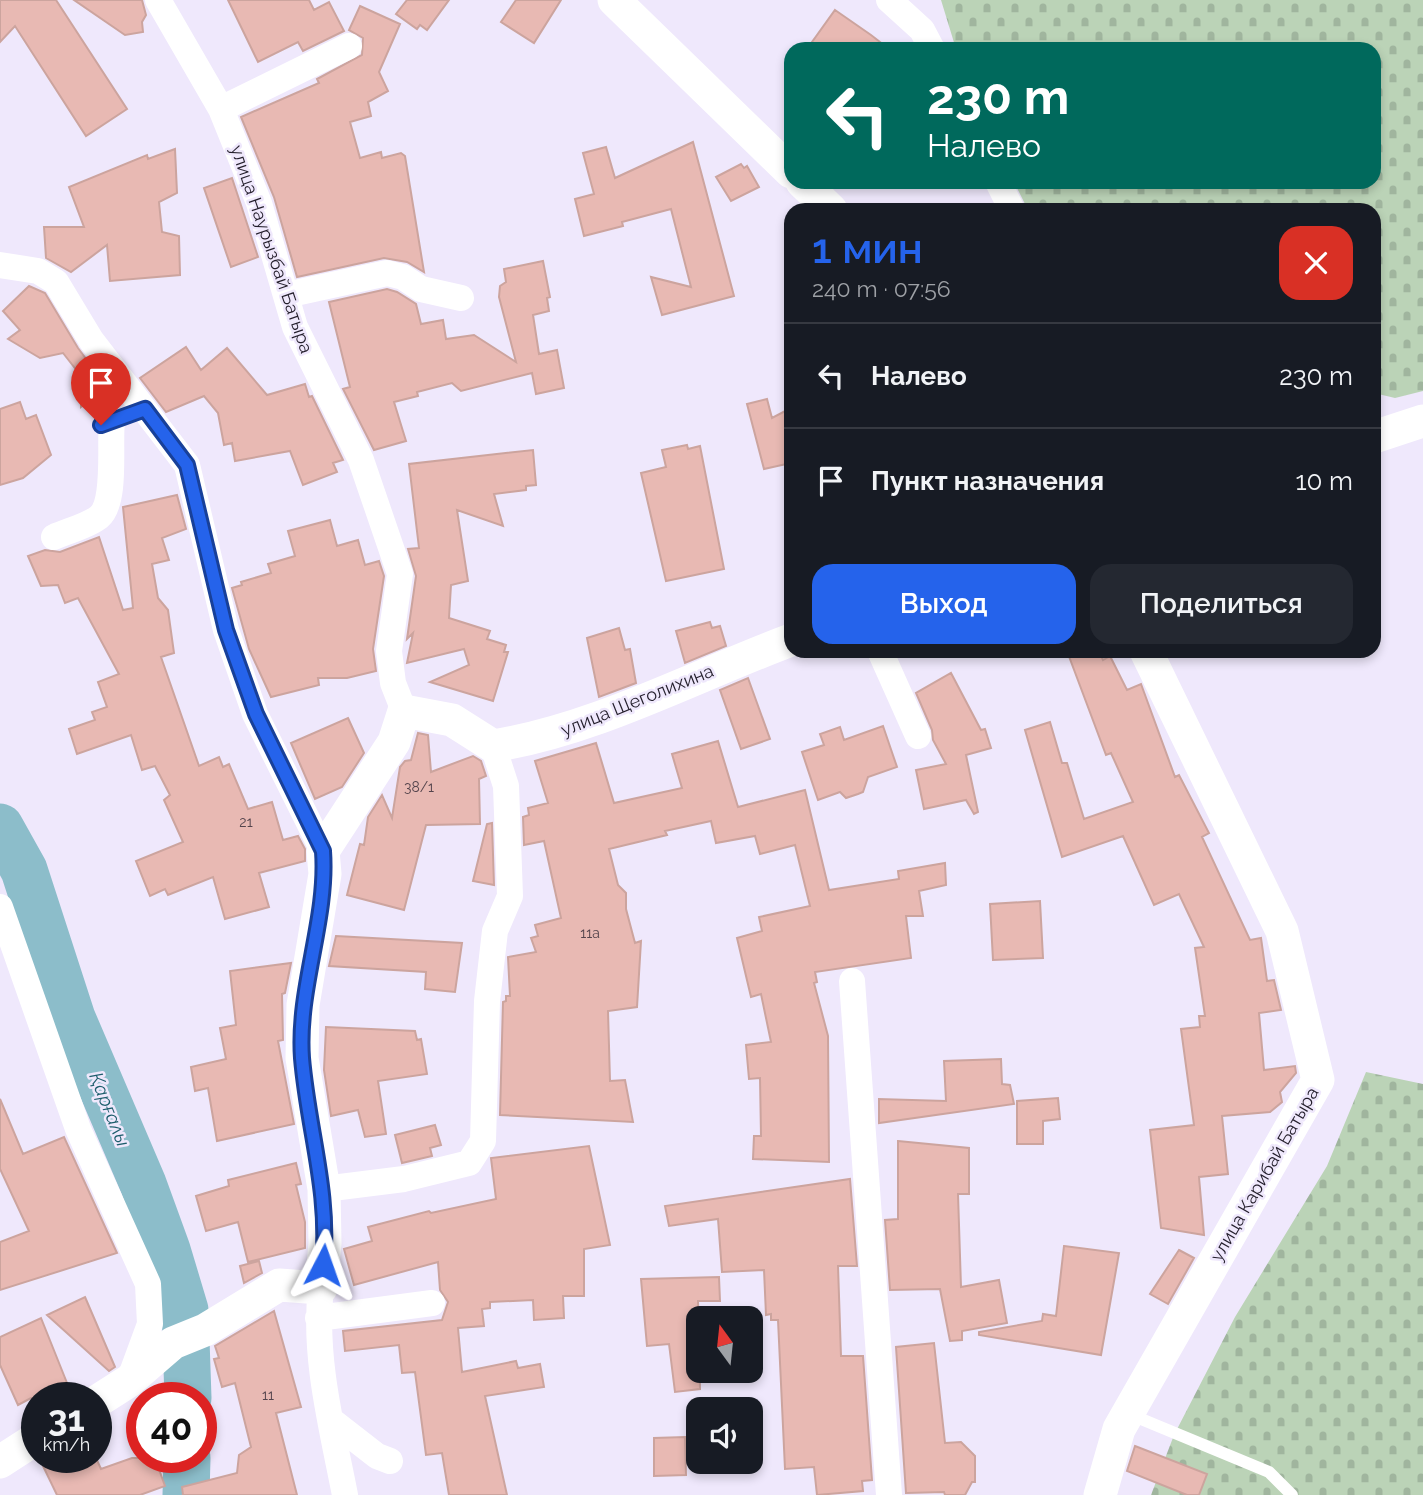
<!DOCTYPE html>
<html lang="ru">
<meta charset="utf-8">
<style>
body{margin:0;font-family:Raleway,sans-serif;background:#242831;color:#f1f3f6;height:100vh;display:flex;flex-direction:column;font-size:26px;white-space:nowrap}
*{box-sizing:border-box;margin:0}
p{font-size:23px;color:#9ea1a6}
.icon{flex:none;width:38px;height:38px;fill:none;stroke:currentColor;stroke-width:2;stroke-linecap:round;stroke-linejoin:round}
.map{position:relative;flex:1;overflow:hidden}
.side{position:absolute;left:784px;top:203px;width:597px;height:455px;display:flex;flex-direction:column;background:#171b24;border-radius:21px;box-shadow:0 4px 10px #0003}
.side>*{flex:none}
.banner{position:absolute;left:784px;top:42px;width:597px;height:147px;border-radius:21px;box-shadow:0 4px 10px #0003;background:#00695c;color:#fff;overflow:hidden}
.needle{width:46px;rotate:345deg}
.controls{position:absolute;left:686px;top:1306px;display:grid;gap:14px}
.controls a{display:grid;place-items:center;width:77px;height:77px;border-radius:14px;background:#171b24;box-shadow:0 4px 10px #0003;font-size:35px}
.speed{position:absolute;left:21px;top:1382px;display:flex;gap:14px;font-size:35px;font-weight:700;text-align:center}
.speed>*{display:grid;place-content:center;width:91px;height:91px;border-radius:50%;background:#171b24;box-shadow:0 4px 10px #0003;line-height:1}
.speed small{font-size:18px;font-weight:400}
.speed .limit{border:10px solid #d22;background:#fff;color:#111}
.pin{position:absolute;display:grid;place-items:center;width:60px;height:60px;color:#fff;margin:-72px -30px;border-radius:50% 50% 50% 0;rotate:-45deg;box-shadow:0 0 7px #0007}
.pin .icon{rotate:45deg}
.me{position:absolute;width:77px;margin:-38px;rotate:4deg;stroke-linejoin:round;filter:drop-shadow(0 0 5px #0008)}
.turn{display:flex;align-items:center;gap:24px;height:147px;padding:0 28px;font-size:32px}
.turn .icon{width:91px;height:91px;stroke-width:2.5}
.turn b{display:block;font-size:49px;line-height:60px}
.round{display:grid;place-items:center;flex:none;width:74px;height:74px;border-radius:21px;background:#242831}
.head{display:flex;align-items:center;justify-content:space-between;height:119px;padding:0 28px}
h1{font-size:42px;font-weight:600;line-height:52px;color:#2563eb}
.button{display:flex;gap:14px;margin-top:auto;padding:14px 28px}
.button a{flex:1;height:80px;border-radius:21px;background:#2563eb;color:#fff;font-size:28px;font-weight:600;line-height:80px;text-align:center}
.button a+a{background:#242831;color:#f1f3f6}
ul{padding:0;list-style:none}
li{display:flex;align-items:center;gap:21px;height:105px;padding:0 28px;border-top:2px solid #363941}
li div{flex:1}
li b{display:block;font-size:26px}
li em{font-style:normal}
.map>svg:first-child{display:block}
.cemetery{fill:url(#cemetery-stones)}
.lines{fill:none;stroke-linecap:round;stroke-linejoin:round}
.river{stroke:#8cbdca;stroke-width:47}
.building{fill:#e8b9b3;stroke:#cca49e;stroke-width:2}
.service{stroke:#fff;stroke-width:12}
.minor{stroke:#fff;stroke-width:26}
.tertiary{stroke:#fff;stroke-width:33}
.route-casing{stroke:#184099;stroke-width:18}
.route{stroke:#2563eb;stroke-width:12}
.labels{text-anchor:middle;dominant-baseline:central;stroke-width:5;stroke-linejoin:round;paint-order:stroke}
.number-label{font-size:14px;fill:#54444c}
.street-label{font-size:18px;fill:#221d2a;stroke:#efe8fc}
.water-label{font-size:19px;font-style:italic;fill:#1d5d6c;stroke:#efe8fc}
</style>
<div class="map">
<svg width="1423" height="1495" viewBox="0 0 1423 1495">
<defs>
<pattern id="cemetery-stones" width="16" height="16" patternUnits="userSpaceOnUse" patternTransform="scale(1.75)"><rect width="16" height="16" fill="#bbd3b7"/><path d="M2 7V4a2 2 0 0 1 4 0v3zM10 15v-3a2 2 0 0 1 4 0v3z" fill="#a0b59e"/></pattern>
</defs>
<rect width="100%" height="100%" fill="#efe8fc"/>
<path class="cemetery" d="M941 0H1423V391L1395 398 1374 393V210H1028L1014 182H1374V49H956Z
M1366 1072 1423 1084V1495H1151L1174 1435 1235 1317 1327 1166Z"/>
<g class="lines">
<path class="river" d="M0 827 24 870 72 1018 143 1184 167 1250 185 1310 188 1398
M186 1495 187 1458"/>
</g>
<path class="building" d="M0 0H56L127 109 86 136 15 26 0 42Z
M74 0H142L146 15 142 22 143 32 125 35Z
M228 0H309L314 10 329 2 344 31 303 51 298 42 258 62Z
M407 0H449L427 30 420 25 417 29 396 14Z
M516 0H561L534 43 501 22Z
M360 6 400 24 379 72 388 91 368 102 371 116 350 122 360 158 381 152 382 158 401 153 405 156 424 272 407 262 384 258 297 277 274 197 241 117 319 83 317 79 362 55 363 38 349 30Z
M835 10 871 35 889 49H807Z
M693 142 734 296 662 315 651 277 691 287 671 209 622 222 623 226 584 236 575 199 594 194 583 153 606 147 615 178Z
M175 149 177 193 159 202 162 232 179 236 180 275 110 281 107 245 71 272 46 258 44 227H84L69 187 147 155 148 159Z
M741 164 744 168 747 166 759 187 731 201 716 177Z
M232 178 258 257 231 267 204 188Z
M543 261 550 297 547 298 549 311 533 315 539 354 557 350 564 388 536 394 532 373 461 391 452 383 417 392 418 396 394 402 406 441 374 450 343 389 350 387 329 302 387 289 397 292 416 304 421 324 443 320 446 339 474 335 516 362 499 297 500 286 506 282 504 269Z
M29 286 45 293 78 348 107 387 81 407V376L63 353 40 358 8 339 20 330 3 311Z
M186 347 201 370 227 348 267 395 305 384 309 397 312 396 343 460 333 463 337 472 303 485 290 451 235 461 232 443 224 445 218 413 204 396 166 412 140 378Z
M767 399 772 418 791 408V463L764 469 747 404Z
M20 402 26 419 36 415 51 455 23 478 0 485V409Z
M687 445 688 449 700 446 724 569 666 581 641 473 666 467 662 450Z
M533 450 536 485 526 486V490L494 494 503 526 457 510 468 581 451 585 449 618 490 631 487 639 506 645 504 652H508L493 701 430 682 469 665 464 649 407 663 413 633 407 639 416 576 408 549 419 548 409 464Z
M177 495 186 529 162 538 169 560 152 564 158 598 168 610 174 653 161 657 199 766 219 757 223 767 229 764 248 809 272 802 283 840 298 836 305 849V861L259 873 269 907 225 919 213 877 168 895 165 889 150 896 136 861 183 842 164 800 170 795 155 766 142 770 131 735 77 754 69 729 95 720 92 712 107 707 98 682 119 674 78 598 65 603 58 585 41 586 28 556 45 550 60 552 99 537 123 610 133 608 123 507Z
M330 520 337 546 358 540 365 565 379 561 384 576 373 649 376 671 347 678H318L319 685 271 697 249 649 232 588 242 585 241 582 271 573 268 564 295 556 288 531Z
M710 622 712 628 720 626 726 646 685 663 676 631Z
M619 628 625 650 630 649 636 683 599 697 587 638Z
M1067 651H1099L1103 660 1110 656 1127 690 1141 684 1175 777 1179 775 1209 833 1202 837 1250 940 1261 938 1267 981 1274 980 1281 1010 1259 1013 1264 1070 1295 1066 1296 1073 1280 1092 1282 1102 1270 1112 1222 1116 1228 1174 1199 1177 1204 1235 1161 1228 1150 1130 1194 1125 1181 1029 1200 1027 1199 1016H1205L1195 948 1204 947 1179 894 1154 905 1123 836 1062 857 1025 730 1050 722 1062 763H1067L1084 819 1133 802 1111 753 1106 755Z
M951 673 981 730 985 729 991 748 966 755 978 812 974 814 966 800 924 809 916 770 946 764 933 740 932 730 916 693Z
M748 678 770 739 741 749 720 690Z
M348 718 364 753 342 787 315 799 291 743Z
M883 726 897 767 868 777 863 792 858 794 846 798 840 792 818 800 802 752 824 745 820 734 840 727 844 740Z
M418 733 428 735 431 772 473 756 481 761 486 776 479 779 480 824 426 825 404 910 347 895 360 844 364 845 368 817 382 795 392 818 400 767 405 761 411 760Z
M718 741 738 807 805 790 829 890 899 879 898 871 945 863 946 885 919 891 923 916H906L911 958 815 972 817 982 814 983 828 1036 829 1162 753 1159 754 1136H761L760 1078 749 1079 746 1045 771 1042 761 994 751 997 737 938 762 931 759 917 810 906 795 845 760 854 755 836 716 843 711 821 665 831 667 835 609 849 618 885 626 893V909L635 943 641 941 637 1007 608 1011 610 1081 625 1080 633 1122 500 1115 503 1002 506 1001V996H510L508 957 536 952 531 938 538 936 535 925 561 918 544 841 524 845 523 817 529 815 528 808 548 803 535 761 596 743 614 803 682 788 672 754Z
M492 823 494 885 473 881 487 824Z
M1040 901 1043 958 993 960 990 904Z
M336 936 462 943 455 992 425 989 426 972 329 966Z
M291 963 285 993 282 994 283 1040 278 1041 294 1124 217 1141 208 1088 195 1091 191 1067 226 1059 220 1028 236 1025 230 971Z
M326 1027 415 1031 417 1040 421 1039 427 1074 378 1081 386 1134 365 1137 358 1110 331 1116 324 1070Z
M1001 1059 1002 1084 1010 1085 1014 1104 879 1123V1099L946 1101 944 1061Z
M1058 1098 1060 1119 1043 1121V1144H1017V1101Z
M0 1099 23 1154 64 1137 117 1253 0 1290V1242L29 1231 0 1169Z
M435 1125 441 1145 430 1148 432 1156 402 1163 395 1135Z
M898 1141 969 1148V1194H958L961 1287 999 1280 1007 1323 962 1331V1340L950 1341 940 1289 890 1290 885 1220 898 1219Z
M589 1146 610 1245 584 1249V1296H563L564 1318 534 1320 533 1300 490 1302V1308L482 1309 484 1326 458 1328 462 1372 516 1361 518 1368 540 1364 544 1387 485 1396 507 1495H449L442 1453 426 1455 415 1372 402 1373 399 1345 345 1351 343 1331 442 1320 448 1302 440 1290 438 1262 354 1285 344 1249 372 1241 368 1227 429 1211 431 1213 496 1199 491 1158Z
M296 1163 301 1184 296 1185 305 1222V1248L248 1262 238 1222 206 1231 196 1196 229 1186 228 1180Z
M850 1179 857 1266H838L841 1356H863L872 1480 862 1481 863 1491 817 1495 814 1467 785 1469 778 1320H771V1314L766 1315 764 1270 722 1272 718 1219 669 1226 665 1206Z
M1064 1246 1119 1253 1101 1355 979 1335V1332L1042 1321 1043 1314 1056 1316Z
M1179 1250 1194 1258 1168 1304 1150 1294Z
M259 1261 262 1273 244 1283 240 1266Z
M719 1277 720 1301H698L700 1389 675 1392 669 1344 647 1346 641 1279Z
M85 1297 115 1367 109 1371 47 1315Z
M274 1311 301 1407 276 1413 297 1495H183L182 1487 237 1473 239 1455 251 1447 235 1383 222 1387 214 1359 219 1358 215 1346Z
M41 1318 73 1398H31L18 1405 0 1365V1337Z
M934 1343 945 1443 961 1442 975 1456V1482H972L965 1495H945L944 1492 906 1493 896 1347Z
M685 1437 686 1475 654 1476V1438Z
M1135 1446 1207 1474 1199 1495H1187L1127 1471Z
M64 1458H96L101 1469 132 1458H149L152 1466 157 1464 165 1486 140 1495H57L43 1466Z"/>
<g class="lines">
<path class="service" d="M1129 1414 1269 1472 1292 1495"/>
<path class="minor" d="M158 0 221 109 259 203 295 327 361 460 400 574 389 651 393 683 404 711
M889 0 922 30 932 49
M221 109 349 46
M998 182 1012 210
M0 265 38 271 56 282 91 340 187 465 226 630 255 714 323 851
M286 295 387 273 403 277 421 289 461 298
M54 537C67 531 88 526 99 517 117 502 109 443 112 422
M880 651 918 736
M0 907 78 1129 148 1284 150 1324 129 1381
M852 981 889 1495
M324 1189 404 1179 469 1163 483 1141 487 1001 495 931 510 896 506 786 493 746
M321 1288C313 1356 332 1428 345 1495
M318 1318 432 1303
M332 1421 377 1456 390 1461"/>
<path class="tertiary" d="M614 0 791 172
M802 182 831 210
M1374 437 1423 421
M96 1402 129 1381 173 1343 205 1330 279 1285 321 1288 325 1243 324 1189 302 1058 303 1005 325 874 323 851 394 742 404 711 452 720 493 746C597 729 692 677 791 640
M0 1462 37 1438
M1100 1495 1119 1429 1318 1080 1282 931 1146 651"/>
</g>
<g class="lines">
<g class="route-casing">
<path id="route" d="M101 425 145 409 187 465 226 630 256 714 323 851C328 920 297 988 302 1058 308 1130 330 1191 323 1265"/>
</g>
<use href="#route" class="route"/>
</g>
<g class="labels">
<g class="number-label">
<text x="419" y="787">38/1</text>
<text x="246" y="822">21</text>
<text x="590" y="933">11а</text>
<text x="268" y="1395">11</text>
</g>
<g class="street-label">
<text transform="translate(272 249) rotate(71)">улица Наурызбай Батыра</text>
<text transform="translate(637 700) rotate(-22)">улица Щеголихина</text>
<text transform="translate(1264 1174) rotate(-60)">улица Карибай Батыра</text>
</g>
<g class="water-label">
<text transform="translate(110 1109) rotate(68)">Қарғалы</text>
</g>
</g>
</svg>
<div class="controls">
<a><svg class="needle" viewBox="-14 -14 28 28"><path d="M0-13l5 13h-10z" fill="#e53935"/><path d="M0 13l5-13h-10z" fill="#9ea1a6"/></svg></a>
<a><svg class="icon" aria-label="sound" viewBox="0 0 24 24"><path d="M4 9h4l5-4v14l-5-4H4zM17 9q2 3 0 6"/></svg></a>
</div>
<div class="speed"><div>31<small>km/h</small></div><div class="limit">40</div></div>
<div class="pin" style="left:101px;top:425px;background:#d93025"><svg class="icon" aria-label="arrive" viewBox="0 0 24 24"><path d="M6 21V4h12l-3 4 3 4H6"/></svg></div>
<svg class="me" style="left:323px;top:1265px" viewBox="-20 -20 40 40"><path d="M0-17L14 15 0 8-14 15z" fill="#2563eb" stroke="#fff" stroke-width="4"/></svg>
<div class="banner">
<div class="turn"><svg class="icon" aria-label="left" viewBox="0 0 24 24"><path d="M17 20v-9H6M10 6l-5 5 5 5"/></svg><div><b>230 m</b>Налево</div></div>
</div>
<section class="side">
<div class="head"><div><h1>1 мин</h1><p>240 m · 07:56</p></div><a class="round" style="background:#d93025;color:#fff"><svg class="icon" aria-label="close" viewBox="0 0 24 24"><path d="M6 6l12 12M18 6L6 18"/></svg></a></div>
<ul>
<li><svg class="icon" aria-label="left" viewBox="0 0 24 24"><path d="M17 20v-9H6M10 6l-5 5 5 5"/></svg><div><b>Налево</b></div><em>230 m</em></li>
<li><svg class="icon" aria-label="arrive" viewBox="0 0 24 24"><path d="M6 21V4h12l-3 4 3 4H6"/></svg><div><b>Пункт назначения</b></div><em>10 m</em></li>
</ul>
<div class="button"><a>Выход</a><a>Поделиться</a></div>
</section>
</div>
